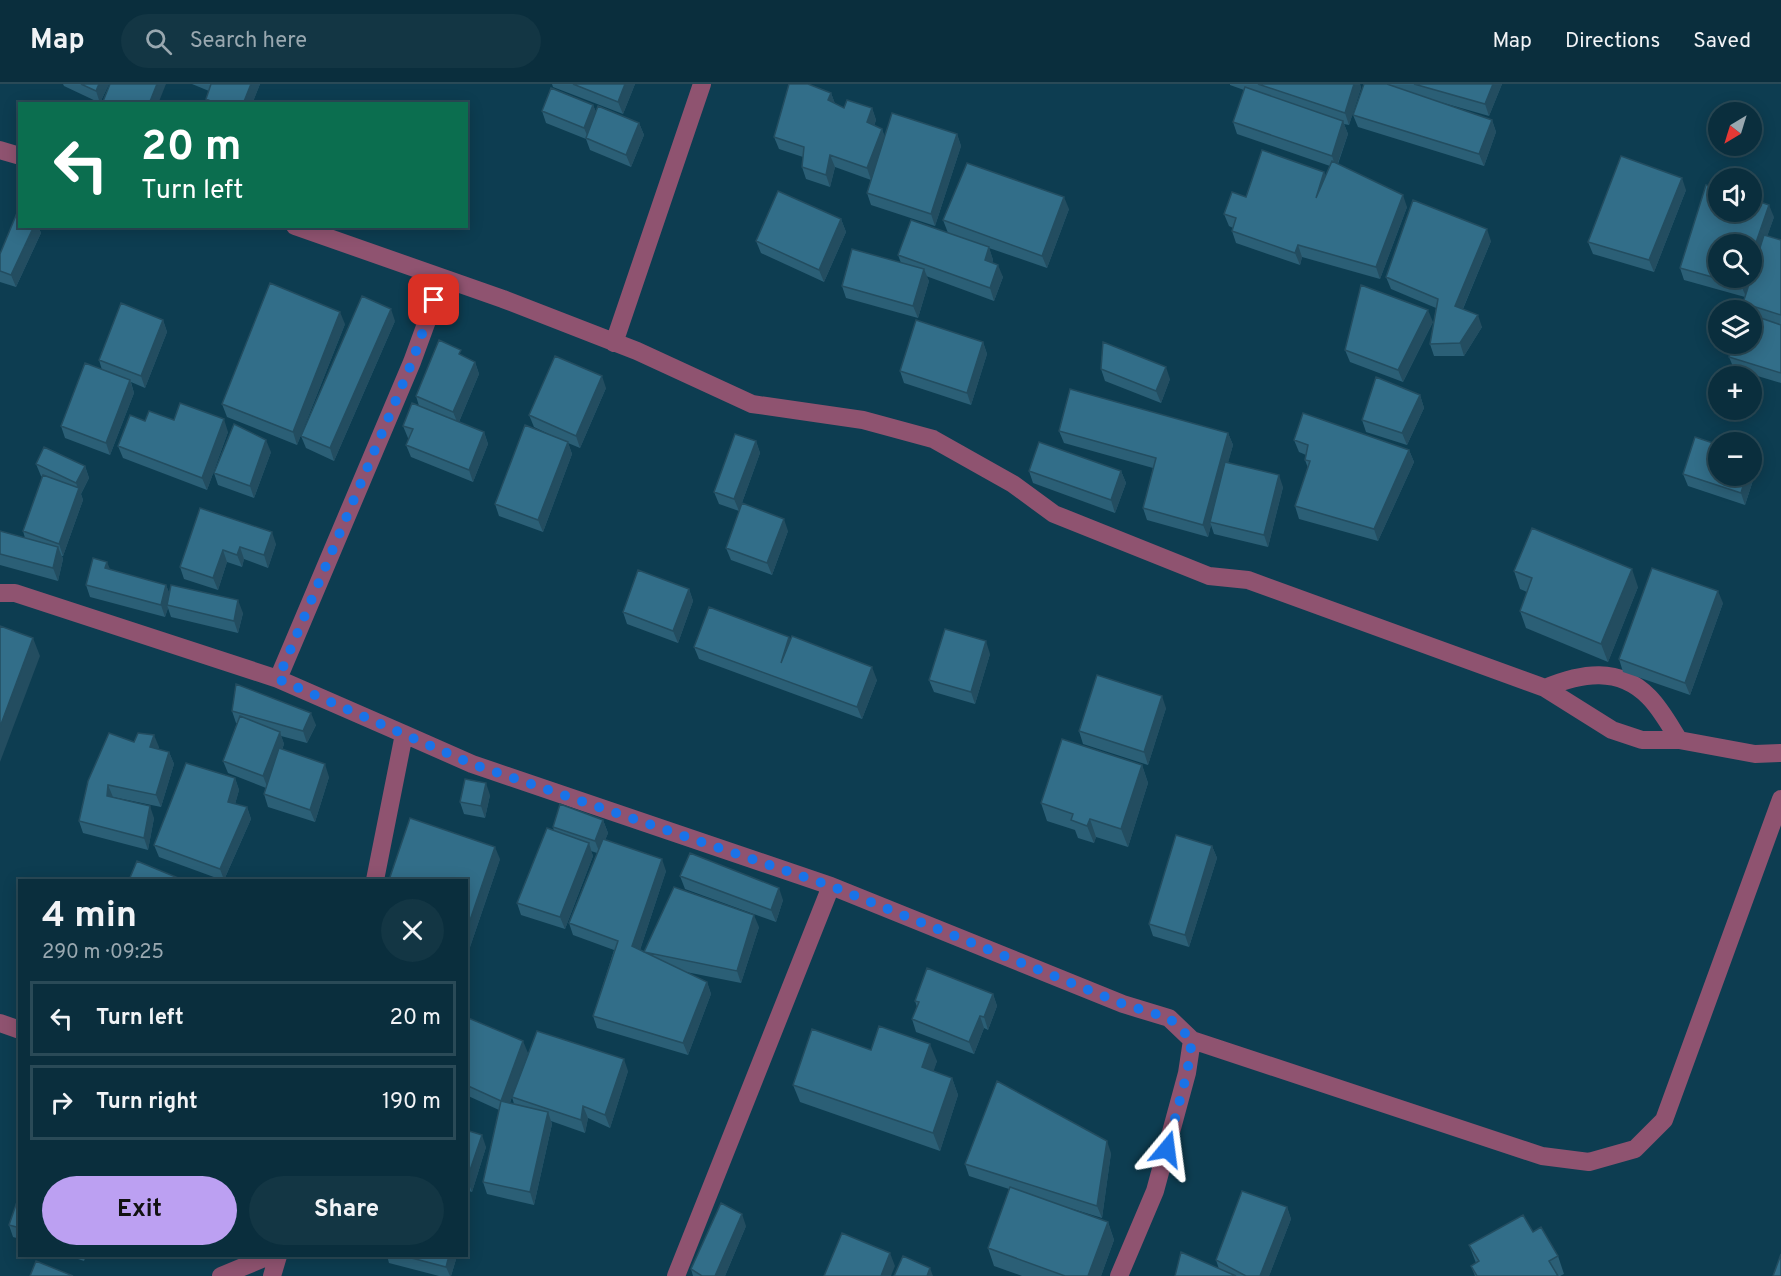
<!DOCTYPE html>
<meta charset="utf-8">
<style>
body{margin:0;font-family:Overpass,sans-serif;background:#133644;color:#f1f3f6;height:100vh;display:flex;flex-direction:column;font-size:22px;white-space:nowrap}
*{box-sizing:border-box;margin:0}
p{font-size:20px;color:#99a8b0}
.icon{flex:none;width:33px;height:33px;fill:none;stroke:currentColor;stroke-width:2;stroke-linecap:round;stroke-linejoin:round}
.map{position:relative;flex:1;overflow:hidden}
.panel{position:absolute;left:18px;top:795px;width:450px;height:378px;display:flex;flex-direction:column;background:#0a2e3d;border-radius:0px;box-shadow:0 3px 15px #0003,0 0 0 2px #2a4a57}
.panel>*{flex:none}
.banner{position:absolute;left:18px;top:18px;width:450px;height:126px;border-radius:0px;box-shadow:0 3px 15px #0003,0 0 0 2px #2a4a57;background:#0b6e4f;color:#fff;overflow:hidden}
.needle{width:39px;rotate:218deg}
.buttons{position:absolute;left:1708px;top:18px;display:grid;gap:12px}
.buttons a{display:grid;place-items:center;width:54px;height:54px;border-radius:50%;background:#0a2e3d;box-shadow:0 3px 15px #0003,0 0 0 2px #2a4a57;font-size:30px}
.pin{position:absolute;display:grid;place-items:center;width:51px;height:51px;color:#fff;margin:-26px;border-radius:12px;box-shadow:0 3px 9px #0006}
.me{position:absolute;width:66px;margin:-33px;rotate:16deg;stroke-linejoin:round;filter:drop-shadow(0 0 4px #0008)}
.turn{display:flex;align-items:center;gap:21px;height:126px;padding:0 24px;font-size:27px}
.turn .icon{width:78px;height:78px;stroke-width:2.5}
.turn b{display:block;font-size:42px;line-height:51px}
.round{display:grid;place-items:center;flex:none;width:63px;height:63px;border-radius:32px;background:#133644}
.overview{display:flex;align-items:center;justify-content:space-between;height:102px;padding:0 24px}
h1{font-size:36px;font-weight:700;line-height:45px}
.primary-button{display:flex;gap:12px;margin-top:auto;padding:12px 24px}
.primary-button a{flex:1;height:69px;border-radius:36px;background:#bca0f2;color:#111;font-size:24px;font-weight:700;line-height:69px;text-align:center}
.primary-button a+a{background:#133644;color:#f1f3f6}
ul{padding:0;list-style:none}
li{display:flex;align-items:center;gap:18px;height:75px;margin:0 12px 9px;padding:0 12px;border:3px solid #2a4a57;border-radius:0px}
li div{flex:1}
li b{display:block;font-size:22px}
li em{font-style:normal}
header{display:flex;align-items:center;gap:36px;box-sizing:border-box;height:84px;padding:0 30px;background:#0a2e3d;border-bottom:2px solid #2a4a57}
header strong{font-size:28px}
nav{display:flex;gap:33px;margin-inline-start:auto;font-size:21px}
.search{width:420px;height:54px;background:#133644;display:flex;align-items:center;gap:15px;box-sizing:border-box;padding:0 21px;border-radius:33px;color:#99a8b0;font-size:22px}
.map>svg:first-child{display:block}
.lines{fill:none;stroke-linecap:round;stroke-linejoin:round}
.minor{stroke:#8f5370;stroke-width:18}
.wall{fill:#2b5f76;fill-rule:evenodd}
.shaded-wall{fill:#234d60}
.building{fill:#326e89;stroke:#234d60;stroke-width:1.5}
.route{stroke:#1a73e8;stroke-width:10;stroke-dasharray:0 18}
</style>
<header>
<strong>Map</strong>
<div class="search"><svg class="icon" aria-label="search" viewBox="0 0 24 24"><circle cx="10" cy="10" r="6"/><path d="M15 15l6 6"/></svg>Search here</div>
<nav><a>Map</a><a>Directions</a><a>Saved</a></nav>
</header>
<div class="map">
<svg width="1781" height="1192" viewBox="0 0 1781 1192">
<rect width="100%" height="100%" fill="#0d3d51"/>
<g class="lines">
<path class="minor" d="M0 66 20 72
M295 142 503 215 637 267 752 320 863 336 933 355 1013 400 1054 430 1209 492 1248 496 1545 604 1612 646 1642 656H1679L1755 670 1781 669
M614 259 702 0
M0 509H15L278 595 412 278 442 196
M278 595 404 650 375 796
M1545 604C1581 589 1619 582 1649 613 1661 625 1670 642 1679 656
M404 650 472 680 831 802 1123 920 1169 934 1192 956 1187 989 1155 1107 1119 1192
M0 939 20 946
M1192 956 1542 1072 1589 1078 1635 1065 1664 1036 1781 715
M221 1192 269 1172
M272 1192 278 1172
M676 1192 831 802"/>
</g>
<path class="wall" d="M63 0H109L100 19 64 2Z
M192 0H260L252 20H207L206 15 209 7Z
M552 0H635L623 30 553 3Z
M1230 0H1360L1361 4 1349 41 1344 40 1348 50 1338 80 1407 123 1380 195 1302 173 1300 181 1236 159 1232 147 1233 144 1229 142 1224 130 1246 113 1324 88 1325 92 1330 82 1237 50 1233 38 1244 6 1230 1Z
M1364 0H1502L1489 32 1440 18 1492 36 1496 48 1484 82 1358 43 1353 31Z
M831 9 835 20 844 24H872L876 36 874 42 882 45 885 54 957 50 961 62 935 142 871 121 867 109 871 96 835 83 830 103 806 95 802 83 803 73 779 65 774 53Z
M593 21 596 28 639 39 644 51 631 83 590 66 586 55 546 39 542 27Z
M1686 106 1654 188 1593 170 1588 158Z
M1069 125 1047 184 989 164 993 176 992 179 1003 193 994 217 926 192 929 197 918 234 846 214 842 202 901 179 898 171 948 149 943 136Z
M1774 133 1767 152 1781 156V299L1734 285 1729 273 1752 260V226H1745L1743 219 1745 213 1684 196 1680 184Z
M841 135 846 148 824 198 761 169 756 157Z
M34 142H38L41 149 16 203 0 198V170Z
M1491 157 1463 225 1482 243 1464 272H1434L1430 260 1436 224 1391 205 1386 193Z
M163 236 167 248 145 304 131 298 134 309 110 371 65 354 61 342 102 286 99 276Z
M395 237 334 377 306 364 301 352Z
M1433 238 1403 298 1350 278 1345 266Z
M345 240 297 361 227 333 222 320Z
M983 258 987 270 971 321 904 299 900 287Z
M464 273 475 278 479 290 459 338 484 348 488 360 473 398 411 373 406 361 409 354H408L403 342 419 322 416 312Z
M1101 285 1170 295 1161 319 1105 297Z
M606 304 580 364 568 359 572 370 543 448 499 432 495 420 555 353 534 343 529 331Z
M1420 311 1424 324 1407 361 1366 348 1362 336Z
M174 336 228 348 207 406 123 374 118 362 145 337Z
M1059 347 1228 349 1233 361 1228 378 1283 403 1268 463 1214 450 1211 441 1208 453 1147 436 1143 424 1153 384 1064 359Z
M1294 356 1409 366 1414 378 1378 457 1299 435 1295 422 1308 384 1305 376 1306 371 1299 368Z
M756 357 760 369 739 427 719 420 714 408Z
M271 368 254 414 218 401 214 389Z
M1753 372 1757 384 1745 421 1688 402 1683 390Z
M36 380 85 382 89 394 81 410 83 416 63 472H62L63 475 58 497 0 481V447L25 454 23 447 42 393 41 392Z
M1029 387H1121L1126 399 1115 429 1033 399Z
M200 424 276 460 268 484 244 475 242 483 227 478 218 506 184 495 180 483Z
M788 447 772 491 731 476 726 464Z
M110 486 166 501 169 509 243 529 238 549 171 533 168 524 165 533 90 513 86 501Z
M1514 487 1638 503 1608 578 1526 544 1520 527 1527 508 1520 505Z
M689 505 693 517 678 559 627 540 623 528Z
M1723 519 1690 611 1623 588 1619 575Z
M789 553 790 557 877 596 862 635 699 575 694 563Z
M990 570 975 620 934 608 929 596Z
M1166 624 1148 681 1083 660 1079 647Z
M232 627 316 641 307 659 281 652 284 660 282 666 329 693 315 738 268 723 264 710 266 704 228 689 223 677 237 639H236Z
M134 658 159 663 158 665 169 668 174 680 161 723 113 713 154 734 148 766 83 749 79 737Z
M1142 681 1148 699 1128 763 1096 753 1094 759 1078 754 1075 746 1047 737 1041 719Z
M235 694 239 706 235 720 247 723 251 735 224 796H222L159 773 154 761Z
M490 711 485 734 464 730 460 718Z
M603 736 608 749 605 756 666 787 640 866 644 868 759 843 741 899 686 888 707 898 711 910 688 971 597 944 593 932 614 866 573 851 569 839 597 769 591 767 593 772 565 845 521 831 517 819 554 747 553 743Z
M1212 762 1217 774 1189 863 1153 852 1149 840Z
M500 775 470 863 466 862V796Z
M680 792 783 816 776 838 685 805Z
M993 910 997 922 988 946 984 944 974 970 916 948 912 935 917 923 915 917Z
M466 933 528 969 512 1012 628 987 610 1044 588 1034 585 1049 551 1037 552 1040 534 1121 487 1110 483 1098 499 1026 466 1011ZM512 1013 514 1020 510 1019Z
M871 966 937 977 933 987 952 994 958 1011 940 1067 800 1018 793 1001Z
M466 1046 486 1063 472 1108 466 1106Z
M1111 1069 1102 1134 1063 1122 1108 1138 1114 1156 1101 1192H1022L994 1182 988 1164 1009 1105 969 1092 965 1080Z
M20 1109V1155L13 1153 9 1141Z
M1287 1123 1291 1135 1269 1192H1175L1219 1185 1216 1176Z
M746 1142 725 1192H693L691 1185Z
M1533 1148 1558 1172 1564 1190 1560 1192H1475L1471 1182 1476 1179 1469 1161Z
M69 1172H86L84 1177Z
M387 1172H457L451 1192H439L389 1179Z"/>
<path class="shaded-wall" d="M99 0H109L100 19 96 7Z
M157 0H166L158 20H149Z
M251 0H260L252 20H243Z
M625 0H635L623 30 618 18Z
M1354 0H1360L1361 4 1349 41 1345 29Z
M1493 0H1502L1489 32 1485 20Z
M831 9 836 22 828 16Z
M593 21 598 33 589 56 584 44Z
M872 24 876 36 871 51 867 38Z
M1492 36 1496 48 1484 82 1479 70Z
M1343 37 1348 50 1336 84 1332 72Z
M639 39 644 51 631 83 626 71Z
M882 45 886 57 871 96 867 84Z
M957 50 961 62 935 142 931 130Z
M830 71 835 83 830 103 826 91Z
M1324 88 1328 100 1316 114Z
M1682 94 1686 106 1654 188 1649 176Z
M1403 111 1407 123 1380 195 1376 183Z
M1064 113 1069 125 1047 184 1042 172Z
M1769 121 1774 133 1746 213 1741 201 1744 194H1752V170Z
M841 135 846 148 824 198 819 186Z
M34 142H38L41 149 16 203 11 191Z
M1487 145 1491 157 1459 234 1455 222Z
M1298 161 1302 173 1300 181 1295 169Z
M989 163 993 176 989 188 985 176Z
M998 181 1003 193 994 217 990 204Z
M924 185 929 197 918 234 913 222Z
M391 225 395 237 334 377 330 364Z
M1428 226 1433 238 1403 298 1398 286Z
M340 228 345 240 297 361 293 348Z
M1478 231 1482 243 1464 272 1460 259Z
M163 236 167 248 145 304 141 292Z
M983 258 987 270 971 321 967 309Z
M475 278 479 290 458 340 453 328Z
M1166 283 1170 295 1161 319 1156 307Z
M602 292 606 304 580 364 576 352Z
M130 296 134 309 110 371 106 359Z
M1420 311 1424 324 1407 361 1402 349Z
M224 335 228 348 207 406 202 394Z
M484 348 488 360 473 398 469 386Z
M1228 349 1233 361 1212 438H1210L1211 441 1208 453 1203 441Z
M266 356 271 368 254 414 250 402Z
M756 357 760 369 739 427 734 415Z
M568 358 572 370 543 448 538 436Z
M1409 366 1414 378 1378 457 1374 445Z
M1753 372 1757 384 1745 421 1741 409 1746 392H1752V375Z
M85 382 89 394 81 410 83 416 63 472 59 460 78 405 76 399Z
M1121 387 1126 399 1115 429 1111 416Z
M1279 391 1283 403 1268 463 1264 451Z
M784 435 788 447 772 491 767 479Z
M272 448 276 460 268 484 264 471Z
M58 463 63 475 58 497 53 484Z
M240 463 244 475 242 483 237 471Z
M223 466 227 478 218 506 213 494Z
M107 478 112 490 105 484Z
M1632 485 1638 503 1608 578 1601 560Z
M166 501 171 513 167 521 168 524 165 533 161 521Z
M689 505 693 517 678 559 673 547Z
M1718 507 1723 519 1690 611 1685 599Z
M238 516 243 529 238 549 234 537Z
M789 553 793 565 781 579Z
M33 554 40 572 0 678V643Z
M986 557 990 570 975 620 971 608Z
M872 583 877 596 862 635 857 623Z
M1162 612 1166 624 1148 681 1144 668Z
M311 629 316 641 307 659 303 647Z
M280 648 284 660 268 705 263 692Z
M154 651 159 663 155 675 150 663Z
M169 668 174 680 161 723 156 711Z
M325 680 329 693 315 738 310 726Z
M1142 681 1148 699 1128 763 1121 745Z
M235 694 239 706 232 731 228 718Z
M486 699 490 711 485 734 481 722Z
M108 701 113 713 107 712Z
M150 722 154 734 148 766 144 754Z
M247 723 251 735 224 796 220 785Z
M1090 735 1096 753 1094 759 1087 742Z
M603 736 608 749 600 770 595 757Z
M589 759 593 772 565 845 560 833Z
M1212 762 1217 774 1189 863 1185 851Z
M495 763 500 775 470 863 466 854V848Z
M662 775 666 787 637 875 632 862Z
M779 804 783 816 776 838 771 826Z
M754 831 759 843 741 899 737 887Z
M707 898 711 910 688 971 683 959Z
M993 910 997 922 988 946 984 933Z
M980 932 984 944 974 970 969 958Z
M523 957 528 969 506 1029 501 1017Z
M930 960 937 977 929 1001 922 983Z
M624 975 628 987 610 1044 605 1031Z
M952 994 958 1011 940 1067 933 1049Z
M583 1022 588 1034 585 1049 581 1036Z
M548 1028 552 1040 534 1121 530 1108Z
M482 1051 486 1063 472 1108 467 1095Z
M1107 1057 1111 1069 1102 1134 1097 1122Z
M1287 1123 1291 1135 1269 1192H1260Z
M742 1130 746 1142 725 1192H715Z
M1108 1138 1114 1156 1101 1192H1088Z
M890 1169 895 1182 891 1192H881Z
M449 1172H457L451 1192H450L446 1183Z
M930 1184 933 1192H927Z"/>
<path class="building" d="M81 0H99L96 7Z
M110 0H157L149 20H102Z
M211 0H251L243 20H217L206 15Z
M573 0H625L618 18Z
M789 0H808L831 9 828 16 844 24 847 16 872 24 867 38 882 45 867 84 830 71 826 91 802 83 804 63 774 53Z
M1258 0H1354L1345 29Z
M1364 0H1387L1492 36 1479 70 1353 31Z
M1414 0H1493L1485 20Z
M1245 3 1343 37 1332 72 1233 38Z
M551 4 593 21 584 44 542 27Z
M598 22 639 39 626 71 586 54Z
M892 29 957 50 931 130 867 109Z
M1262 66 1324 88 1316 114 1332 77 1403 111 1376 183 1298 161 1295 169 1232 147 1236 134 1224 130 1232 108 1246 113Z
M1621 72 1682 94 1649 176 1588 158Z
M967 79 1064 113 1042 172 943 136Z
M1706 101 1719 105V128H1752V115L1769 121 1752 170V160H1719V194H1744L1741 201 1680 184Z
M778 107 841 135 819 186 756 157Z
M1413 116 1487 145 1455 222 1478 231 1460 259 1430 260 1438 215 1386 193Z
M17 129 20 130V142H34L11 191 0 187V170Z
M911 136 989 163 985 176 998 181 990 204 898 171Z
M1764 151 1781 156V231L1743 219 1751 194H1752V189Z
M852 165 924 185 913 222 842 202Z
M270 199 340 228 293 348 222 320Z
M1361 201 1428 226 1398 286 1345 266Z
M362 212 391 225 330 364 301 352Z
M121 219 163 236 141 292 99 276Z
M1752 231 1781 241V289L1729 273 1732 260H1752Z
M916 236 983 258 967 309 900 287Z
M439 256 461 266 459 270 475 278 453 328 416 312Z
M1103 258 1166 283 1156 307 1101 285Z
M555 272 602 292 576 352 529 331Z
M85 279 130 296 106 359 61 342Z
M1376 293 1420 311 1402 349 1362 336Z
M1070 305 1228 349 1203 441 1143 424 1156 374 1059 347Z
M180 319 224 335 202 394 118 362 130 331 145 337 149 327 174 336Z
M412 319 484 348 469 386 406 361 413 345 403 342Z
M1303 329 1409 366 1374 445 1295 422 1310 377 1305 376 1308 361 1294 356Z
M234 340 266 356 250 402 214 389Z
M525 341 568 358 538 436 495 420Z
M735 350 756 357 734 415 714 408Z
M1695 353 1719 361V392H1746L1741 409 1683 390Z
M1039 358 1121 387 1111 416 1029 387Z
M44 363 85 382 76 399 36 380Z
M1225 378 1279 391 1264 451 1210 438Z
M43 391 79 404 59 460 23 447Z
M742 419 784 435 767 479 726 464Z
M200 424 272 448 264 471 240 463 237 471 223 466 213 494 180 483Z
M1532 444 1632 485 1601 560 1520 527 1532 494 1514 487Z
M0 447 58 463 53 484 0 470Z
M93 474 107 478 105 484 166 501 161 521 86 501Z
M1652 484 1718 507 1685 599 1619 575Z
M638 486 689 505 673 547 623 528Z
M171 501 238 516 234 537 167 521Z
M709 523 789 553 781 579 792 552 872 583 857 623 694 563Z
M0 542 33 554 0 643Z
M945 545 986 557 971 608 929 596Z
M1097 591 1162 612 1144 668 1079 647Z
M236 600 311 629 303 647 232 627Z
M240 632 280 648 263 692 223 677Z
M109 649 134 658 138 649 154 651 150 663 169 668 156 711 108 701 107 712 150 722 144 754 79 737 88 697Z
M1062 655 1142 681 1121 745 1090 735 1087 742 1071 736 1073 730 1041 719Z
M279 664 325 680 310 726 264 710Z
M186 679 235 694 228 718 247 723 220 785 154 761Z
M465 695 486 699 481 722 460 718Z
M560 720 603 736 595 757 553 743Z
M410 734 495 763 466 848V796H389Z
M547 744 589 759 560 833 517 819Z
M1176 751 1212 762 1185 851 1149 840Z
M603 755 662 775 632 862 707 898 683 959 593 932 618 857 569 839Z
M690 769 779 804 771 826 680 792Z
M137 777 183 796H129Z
M674 803 754 831 737 887 644 868Z
M927 884 993 910 984 933 980 932 969 958 912 935 919 918 915 917Z
M466 933 523 957 501 1017 466 1001Z
M879 942 930 960 922 983 952 994 933 1049 793 1001 812 945 871 966Z
M537 947 624 975 605 1031 583 1022 581 1036 512 1013Z
M997 997 1107 1057 1097 1122 965 1080Z
M501 1017 548 1028 530 1108 483 1098Z
M466 1046 482 1051 467 1095H466Z
M1010 1103 1108 1138 1088 1192H1065L988 1164Z
M1242 1107 1287 1123 1260 1192H1246L1216 1176Z
M20 1109V1144L9 1141Z
M721 1119 742 1130 715 1192H702L691 1185Z
M1523 1131 1533 1148 1541 1143 1558 1172 1549 1177 1558 1192H1477L1471 1182 1479 1177 1469 1161Z
M842 1149 890 1169 881 1192H824Z
M1181 1168 1236 1192H1175Z
M1781 1170V1192H1773Z
M404 1172H449L446 1183Z
M903 1172 930 1184 927 1192H894Z
M36 1177 73 1192H30Z"/>
<g class="lines">
<path class="route" d="M434 216 412 278 278 595 472 680 831 802 1123 920 1169 934 1192 956 1187 989 1167 1065"/>
</g>
</svg>
<div class="buttons">
<a><svg class="needle" viewBox="-14 -14 28 28"><path d="M0-13l5 13h-10z" fill="#e53935"/><path d="M0 13l5-13h-10z" fill="#99a8b0"/></svg></a>
<a><svg class="icon" aria-label="sound" viewBox="0 0 24 24"><path d="M4 9h4l5-4v14l-5-4H4zM17 9q2 3 0 6"/></svg></a>
<a><svg class="icon" aria-label="search" viewBox="0 0 24 24"><circle cx="10" cy="10" r="6"/><path d="M15 15l6 6"/></svg></a>
<a><svg class="icon" aria-label="layers" viewBox="0 0 24 24"><path d="M12 4l9 5-9 5-9-5zM3 14l9 5 9-5"/></svg></a>
<a>+</a>
<a>−</a>
</div>
<div class="pin" style="left:434px;top:216px;background:#d93025"><svg class="icon" aria-label="arrive" viewBox="0 0 24 24"><path d="M6 21V4h12l-3 4 3 4H6"/></svg></div>
<svg class="me" style="left:1167px;top:1065px" viewBox="-20 -20 40 40"><path d="M0-17L14 15 0 8-14 15z" fill="#1a73e8" stroke="#fff" stroke-width="4"/></svg>
<div class="banner">
<div class="turn"><svg class="icon" aria-label="left" viewBox="0 0 24 24"><path d="M17 20v-9H6M10 6l-5 5 5 5"/></svg><div><b>20 m</b>Turn left</div></div>
</div>
<section class="panel">
<div class="overview"><div><h1>4 min</h1><p>290 m · 09:25</p></div><a class="round"><svg class="icon" aria-label="close" viewBox="0 0 24 24"><path d="M6 6l12 12M18 6L6 18"/></svg></a></div>
<ul>
<li><svg class="icon" aria-label="left" viewBox="0 0 24 24"><path d="M17 20v-9H6M10 6l-5 5 5 5"/></svg><div><b>Turn left</b></div><em>20 m</em></li>
<li><svg class="icon" aria-label="right" viewBox="0 0 24 24"><path d="M7 20v-9h11M14 6l5 5-5 5"/></svg><div><b>Turn right</b></div><em>190 m</em></li>
</ul>
<div class="primary-button"><a>Exit</a><a>Share</a></div>
</section>
</div>
